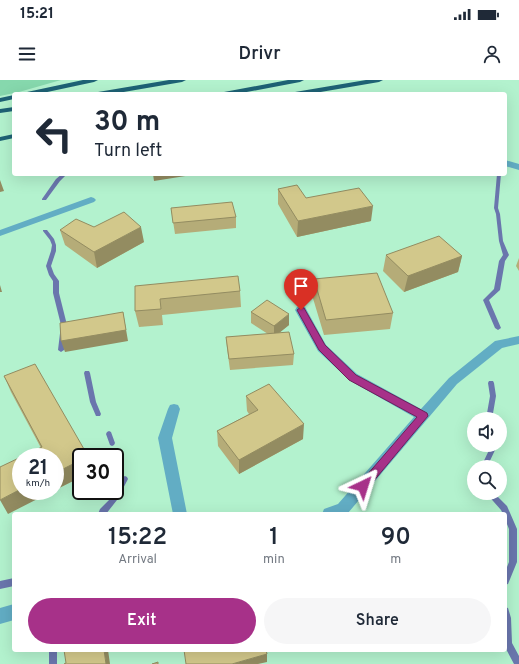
<!DOCTYPE html>
<style>
body{margin:0;font-family:Overpass,sans-serif;background:#f6f6f7;color:#1f2937;height:100vh;display:flex;flex-direction:column;font-size:15px;white-space:nowrap}
*{box-sizing:border-box;margin:0}
p{font-size:13px;color:#747a83}
.icon{flex:none;width:22px;height:22px;fill:none;stroke:currentColor;stroke-width:2;stroke-linecap:round;stroke-linejoin:round}
.map{position:relative;flex:1;overflow:hidden}
.sheet{position:absolute;left:12px;top:432px;width:495px;height:140px;display:flex;flex-direction:column;background:#fff;border-radius:4px;box-shadow:0 4px 16px #0002}
.sheet>*{flex:none}
.top-card{position:absolute;left:12px;top:12px;width:495px;height:84px;border-radius:4px;box-shadow:0 4px 16px #0002;background:#fff;color:#1f2937;overflow:hidden}
.fabs{position:absolute;left:467px;top:332px;display:grid;gap:8px}
.fabs a{display:grid;place-items:center;width:40px;height:40px;border-radius:50%;background:#fff;box-shadow:0 4px 16px #0002;font-size:20px}
.speed{position:absolute;left:12px;top:368px;display:flex;gap:8px;font-size:20px;font-weight:700;text-align:center}
.speed>*{display:grid;place-content:center;width:52px;height:52px;border-radius:50%;background:#fff;box-shadow:0 4px 16px #0002;line-height:1}
.speed small{font-size:10px;font-weight:400}
.speed .limit{border:2px solid #111;border-radius:6px;background:#fff;color:#111}
.pin{position:absolute;display:grid;place-items:center;width:34px;height:34px;color:#fff;margin:-41px -17px;border-radius:50% 50% 50% 0;rotate:-45deg;box-shadow:0 0 4px #0007}
.pin .icon{rotate:45deg}
.me{position:absolute;width:44px;margin:-22px;rotate:41deg;stroke-linejoin:round;filter:drop-shadow(0 0 3px #0008)}
.turn{display:flex;align-items:center;gap:14px;height:84px;padding:0 16px;font-size:18px}
.turn .icon{width:52px;height:52px;stroke-width:2.5}
.turn b{display:block;font-size:28px;line-height:34px}
.eta{display:flex;justify-content:space-evenly;align-items:center;height:68px;text-align:center}
.eta b{font-size:24px;font-weight:600;line-height:28px}
.primary-button{display:flex;gap:8px;margin-top:auto;padding:8px 16px}
.primary-button a{flex:1;height:46px;border-radius:24px;background:#a73189;color:#fff;font-size:16px;font-weight:600;line-height:46px;text-align:center}
.primary-button a+a{background:#f6f6f7;color:#1f2937}
.status{display:flex;justify-content:space-between;align-items:center;height:28px;padding:0 20px;background:#fff;direction:ltr}
.status svg{height:11px;fill:currentColor}
header{display:flex;justify-content:space-between;align-items:center;height:52px;padding:0 16px;background:#fff;font-size:18px;font-weight:600}
.map>svg:first-child{display:block}
.green{fill:#86d8ad}
.lines{fill:none;stroke-linecap:round;stroke-linejoin:round}
.stream{fill:#6a76ad;fill-rule:evenodd}
.minor{fill:#62adc4;fill-rule:evenodd}
.highway{fill:#1e6275;fill-rule:evenodd}
.wall{fill:#b5ac78}
.shaded-wall{fill:#938c61}
.building{fill:#d2c88b;stroke:#938c61}
.route{fill:#a73189;stroke:#6d2059}
</style>
<div class="status"><b>15:21</b><svg viewBox="0 0 49 12"><path d="M0 12V9h3v3zM5 12V6h3v6zM10 12V3h3v9zM15 12V0h3v12zM26 1h20v11H26zM47 4h2v5h-2z"/></svg></div>
<header><svg class="icon" aria-label="menu" viewBox="0 0 24 24"><path d="M4 6h16M4 12h16M4 18h16"/></svg>Drivr<svg class="icon" aria-label="person" viewBox="0 0 24 24"><circle cx="12" cy="8" r="4"/><path d="M4 21q1-7 8-7t8 7"/></svg></header>
<div class="map">
<svg width="519" height="584" viewBox="0 0 519 584">
<rect width="100%" height="100%" fill="#b3f2ce"/>
<path class="green" d="M0 0H61L19 12 0 16Z"/>
<g class="lines">
<path class="stream" d="M62 94H67L60 101 46 120H42V119L56 99Z
M497 94H501L498 128 500 134 503 161 509 175 505 181 500 210 489 220 501 248 498 250 495 248 483 220 494 209 499 181 503 175 499 161 496 134 494 128Z
M43 150H47L54 159 56 165V171L51 186 54 194 59 201V213L67 245 64 270 61 272 58 270 61 245 53 213V201L49 195 46 186 51 171 52 165 50 160 43 151Z
M85 291H89L90 293 96 322 101 334 100 336H96L90 322 84 293Z
M489 301H493L494 303 496 316 492 339H486L490 316 488 303Z
M109 351 111 352 115 363 114 365 112 366 110 365 106 354 107 352Z
M490 365H496V368L487 387H481L490 368Z
M125 396 127 397 128 399 117 420 106 434H98L100 429 113 416 123 397Z
M486 413H494L507 426 517 449V482L508 504 505 505V492L509 482V449L505 439V434H503L501 430Z
M14 498V506L0 509V501Z
M505 527 508 528 511 538 512 563 519 576V584H514L505 567Z
M49 570H57V584H49Z"/>
<path class="minor" d="M505 80 519 84V90L505 86Z
M91 117 94 118 96 120 94 122 0 156V150Z
M301 226 305 227 326 265 357 294 421 329 449 298 495 261 519 256V264L502 268 457 304 348 433 322 434 324 429 338 424 414 337 349 300 318 271 295 230 297 227Z
M174 324 178 325 180 329 172 358 187 434H173L158 358 168 329 170 325Z
M14 524V540L0 544V528Z"/>
<path class="highway" d="M83 0H98L94 2 38 14H23L27 12Z
M169 0H186L182 2 112 14H94L98 12Z
M288 0H304L300 2 236 14H220L224 12Z
M366 0H383L379 2 309 14H291L295 12Z
M14 15V19L0 22V18Z
M14 27V31L0 33V29Z
M14 54V58L0 61V57Z"/>
</g>
<path class="wall" d="M278 109 306 118 371 141 297 157 278 124Z
M171 128 236 137V148L175 154Z
M94 147 144 162 97 188 65 165 60 150Z
M386 175 462 176 458 192 404 212 383 191Z
M519 178V191L516 186Z
M314 199 393 233 390 249 324 255 312 215Z
M135 206 240 211 241 227 162 235 163 245 139 247 135 231Z
M251 232 289 245 279 253 294 274 293 285 230 290 227 268 226 257 268 254 251 243Z
M4 296 81 377V397L55 410 41 368 11 312Z
M246 316 303 359 239 394 218 366 217 351 249 334 247 331Z"/>
<path class="shaded-wall" d="M153 94H198L154 101Z
M0 100 4 111 0 112Z
M373 126 371 141 297 157 298 141Z
M141 147 144 162 97 188 94 172Z
M462 176 458 192 404 212 408 196Z
M0 205 2 212H0Z
M123 232 128 261 65 272 61 261Z
M289 234V245L274 257V246Z
M304 344 303 359 239 394V380Z
M81 380V397L55 410V393Z
M21 409V411H53L8 434 0 420Z
M104 570H108L110 584H106Z
M267 574V582L258 584H232Z"/>
<path class="building" d="M297 105 306 118 359 108 373 126 298 141 278 109Z
M232 122 236 137 173 143 171 128Z
M124 132 141 147 94 172 60 150 76 139 94 147Z
M439 156 462 176 408 196 386 175Z
M377 193 393 233 326 240 314 199Z
M238 196 240 211 160 219 161 229 135 231V206Z
M267 220 289 234 274 246 251 232Z
M123 232 126 250 61 261 60 243Z
M289 252 294 274 229 279 226 257Z
M35 284 88 376 86 377H81V380L55 393V377H21L42 367 4 296Z
M269 304 304 344 239 380 217 351 258 330 246 316Z
M21 377V409L0 420V387Z
M64 570H104L106 584H64L66 583Z
M184 570H266L267 574 232 584H186Z
M158 582V584H152Z"/>
<path class="route" d="M301 227 304 228 325 265 356 295 427 333 428 336 367 409 363 410 360 409 358 406 360 403 417 337 349 300 319 270 297 230Z"/>
</svg>
<div class="fabs">
<a><svg class="icon" aria-label="sound" viewBox="0 0 24 24"><path d="M4 9h4l5-4v14l-5-4H4zM17 9q2 3 0 6"/></svg></a>
<a><svg class="icon" aria-label="search" viewBox="0 0 24 24"><circle cx="10" cy="10" r="6"/><path d="M15 15l6 6"/></svg></a>
</div>
<div class="speed"><div>21<small>km/h</small></div><div class="limit">30</div></div>
<div class="pin" style="left:301px;top:230px;background:#d93025"><svg class="icon" aria-label="arrive" viewBox="0 0 24 24"><path d="M6 21V4h12l-3 4 3 4H6"/></svg></div>
<svg class="me" style="left:363px;top:406px" viewBox="-20 -20 40 40"><path d="M0-17L14 15 0 8-14 15z" fill="#a73189" stroke="#fff" stroke-width="4"/></svg>
<div class="top-card">
<div class="turn"><svg class="icon" aria-label="left" viewBox="0 0 24 24"><path d="M17 20v-9H6M10 6l-5 5 5 5"/></svg><div><b>30 m</b>Turn left</div></div>
</div>
<section class="sheet">
<div class="eta">
<div><b>15:22</b><p>Arrival</p></div>
<div><b>1</b><p>min</p></div>
<div><b>90</b><p>m</p></div>
</div>
<div class="primary-button"><a>Exit</a><a>Share</a></div>
</section>
</div>
